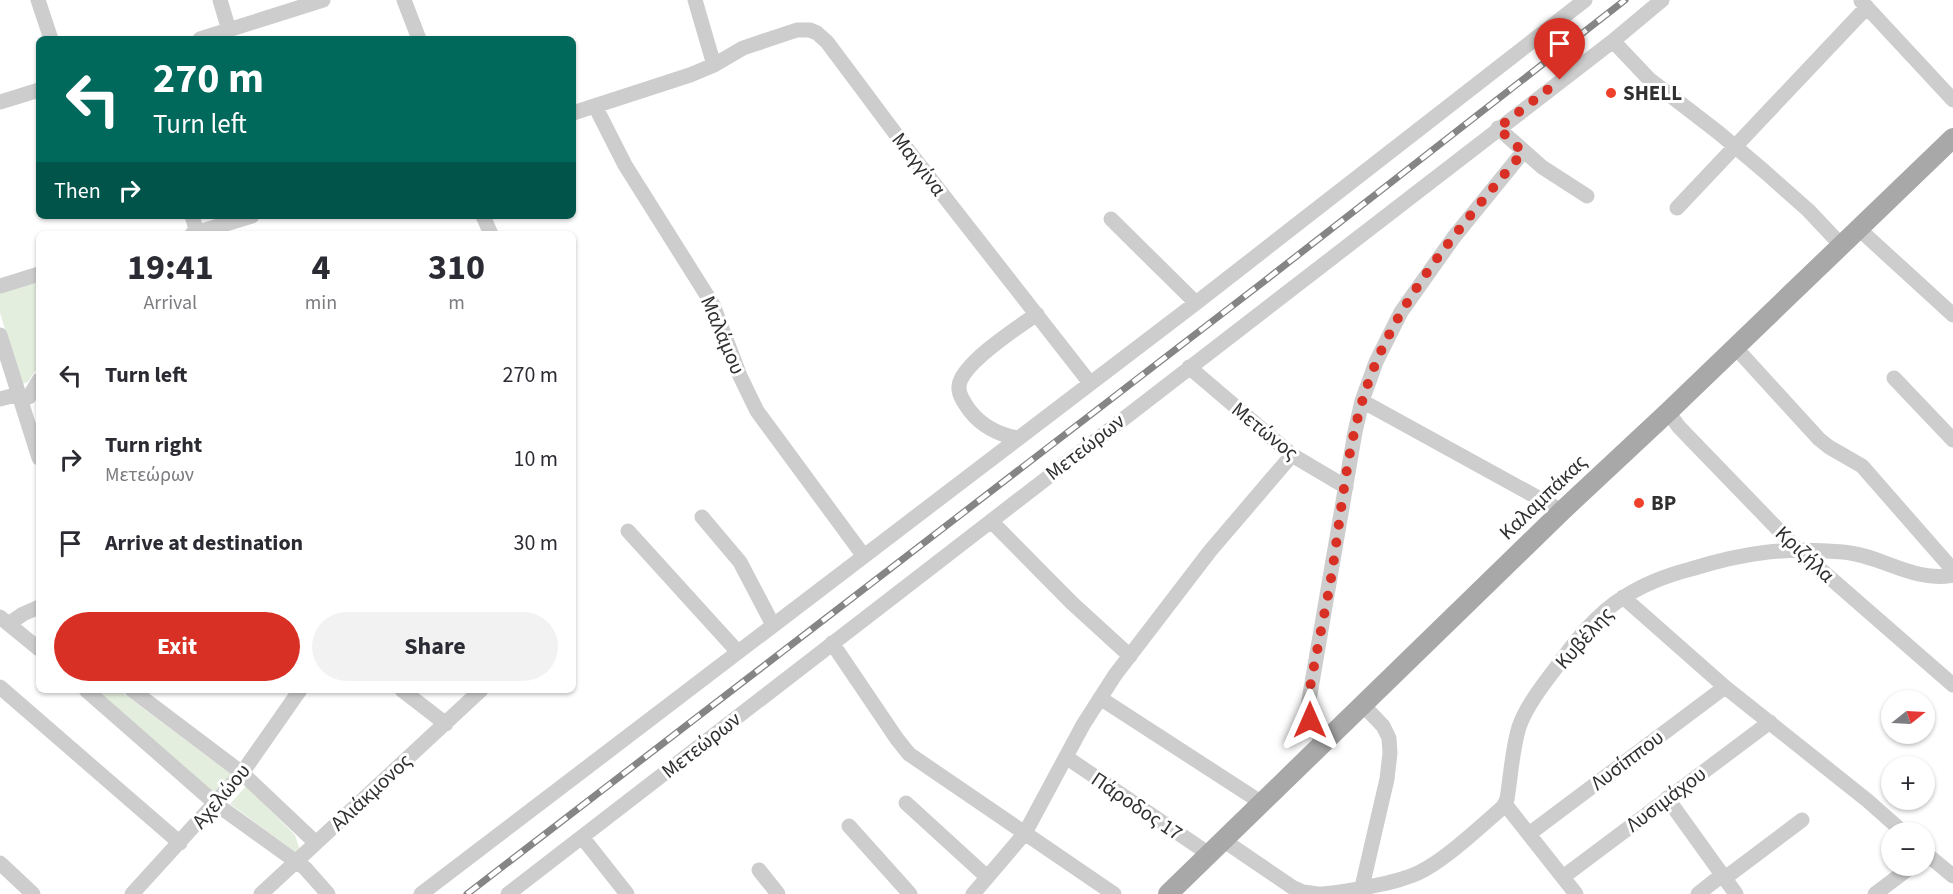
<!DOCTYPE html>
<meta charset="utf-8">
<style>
body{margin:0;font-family:"Source Sans 3",sans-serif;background:#f2f2f3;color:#2b2b33;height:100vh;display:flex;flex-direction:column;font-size:22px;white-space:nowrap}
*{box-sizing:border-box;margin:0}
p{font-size:20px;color:#7c7c81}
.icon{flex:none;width:33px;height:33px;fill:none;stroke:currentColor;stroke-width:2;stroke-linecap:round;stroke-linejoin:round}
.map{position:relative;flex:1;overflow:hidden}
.side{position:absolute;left:36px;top:231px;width:540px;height:462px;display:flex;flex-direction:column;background:#fff;border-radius:9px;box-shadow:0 2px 4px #0004}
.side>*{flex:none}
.top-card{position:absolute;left:36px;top:36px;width:540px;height:183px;border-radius:9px;box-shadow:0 2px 4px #0004;background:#00695c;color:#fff;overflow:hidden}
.needle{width:39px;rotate:72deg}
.fabs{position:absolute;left:1881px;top:690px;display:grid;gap:12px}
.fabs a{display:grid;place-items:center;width:54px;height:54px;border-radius:50%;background:#fff;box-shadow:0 2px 4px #0004;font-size:30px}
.pin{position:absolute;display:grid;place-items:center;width:51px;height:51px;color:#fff;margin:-62px -26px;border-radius:50% 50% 50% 0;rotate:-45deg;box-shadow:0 0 6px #0007}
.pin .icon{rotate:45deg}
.me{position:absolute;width:66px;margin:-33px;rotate:0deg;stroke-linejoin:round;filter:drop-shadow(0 0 4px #0008)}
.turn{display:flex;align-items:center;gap:21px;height:126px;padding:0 18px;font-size:27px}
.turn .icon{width:78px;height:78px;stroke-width:2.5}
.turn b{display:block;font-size:42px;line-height:51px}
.then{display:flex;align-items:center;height:57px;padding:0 18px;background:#0003;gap:12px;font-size:22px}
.eta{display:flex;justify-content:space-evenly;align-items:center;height:102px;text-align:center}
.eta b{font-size:36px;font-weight:700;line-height:42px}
.cta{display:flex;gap:12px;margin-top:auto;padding:12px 18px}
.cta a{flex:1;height:69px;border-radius:36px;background:#d93025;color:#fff;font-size:24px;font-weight:700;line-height:69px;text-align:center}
.cta a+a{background:#f2f2f3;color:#2b2b33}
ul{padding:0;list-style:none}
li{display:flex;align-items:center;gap:18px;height:84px;padding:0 18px}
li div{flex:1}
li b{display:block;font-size:22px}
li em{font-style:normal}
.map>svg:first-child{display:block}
.green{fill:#e3eede}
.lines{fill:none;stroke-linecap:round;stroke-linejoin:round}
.minor{stroke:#cdcdcd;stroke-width:15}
.major{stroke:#a8a8a8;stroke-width:20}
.rail-casing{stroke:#858585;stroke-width:7}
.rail{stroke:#fff;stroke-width:4.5;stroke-dasharray:14;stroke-linecap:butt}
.route{stroke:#d93025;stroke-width:10;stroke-dasharray:0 18}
.poi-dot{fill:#ef402b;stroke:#fff;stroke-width:2}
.labels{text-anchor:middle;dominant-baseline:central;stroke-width:6;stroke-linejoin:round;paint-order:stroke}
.poi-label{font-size:21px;font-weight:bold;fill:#303030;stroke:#fff;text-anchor:start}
.street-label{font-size:21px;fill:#303030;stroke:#fff}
</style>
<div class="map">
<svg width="1953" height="894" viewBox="0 0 1953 894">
<rect width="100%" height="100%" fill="#fff"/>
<path class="green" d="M39 279V365L28 382 22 384 0 313V291Z
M93 690H119L231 774V779L216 795Z
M246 786 295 835 300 850 297 853 230 804Z"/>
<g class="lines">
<path class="minor" d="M38 0 51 39
M220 0 229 30
M404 0 419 39
M695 0 714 65
M1861 1 1953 100
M200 39 323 0
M1613 41 1649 79 1719 133 1764 171 1808 210 1842 246
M0 102 39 90
M595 106 625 165 713 305 740 376 757 411 863 555
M573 113 690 75 714 65 743 48 797 30H810L817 33 827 42 907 149 1090 383
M1498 128 1542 167 1587 196
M1677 208 1867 7
M192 216 197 232
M483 216 491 234
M1111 219 1196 303
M1859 229 1953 315
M192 234 252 216
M0 286 39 274
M0 335 39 458
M1735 347 1819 439 1829 447 1862 466 1953 570
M1189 367 1292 455 1346 487
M1894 378 1953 440
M0 399 19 394
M21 399 29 397 39 380
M1362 401 1562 511
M1668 412 1679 427 1797 549 1953 685
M1018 438C1000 435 982 426 970 411 965 404 958 395 959 386 961 364 1018 327 1037 314
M702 517 740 562 773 625
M991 521 1072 603 1130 656
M628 531 737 651
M1623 597 1725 687 1868 801 1903 832
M0 617 39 649
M10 623 23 614 39 607
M832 643 897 739 909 754 1114 894
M0 687 180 843
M86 690 216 804 305 868 328 894
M132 690 242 773 316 843
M402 690 446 724
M1100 698 1262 803
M1323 743 1312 724 1308 706 1355 432 1362 401 1376 362 1401 312 1454 237 1523 152
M1066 757 1209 854
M1667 798 1736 894
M906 803 987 877
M1505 804 1576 894
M849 826 910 894
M1529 834 1725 687
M582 837 627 894
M1223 840 1292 887 1303 892 1318 894
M1924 852 1953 876
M0 863 33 894
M759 870 778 894
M1563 877 1770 722
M1725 878 1802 820
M1362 887 1387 779 1390 753 1389 738 1383 726 1363 705
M132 894 242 773 300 690
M261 894 481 690
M421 894 1196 303 1585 0
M508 894 1613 41 1662 0
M973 894 1025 833 1083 725 1115 675 1210 551 1292 455
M1322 894C1345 892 1397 883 1418 873 1444 861 1480 827 1503 807L1507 799C1511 775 1512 750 1519 727 1526 707 1542 686 1555 669 1574 643 1596 614 1624 597 1644 584 1668 575 1691 569 1746 552 1786 547 1843 552 1881 555 1914 583 1953 575
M1698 894 1722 875
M1875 894 1912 866"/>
<path class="major" d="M1168 894 1562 511 1668 412 1953 138"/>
<g class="rail-casing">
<path id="rail" d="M467 894 1262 283 1625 0"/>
</g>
<use href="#rail" class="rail"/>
</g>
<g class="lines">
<path class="route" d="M1310 720C1306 701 1311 684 1314 666 1319 641 1324 615 1329 590 1340 528 1344 463 1362 402 1390 305 1460 228 1523 152L1498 128 1560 80"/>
</g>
<g class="poi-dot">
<circle cx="1611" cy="93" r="6"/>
<circle cx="1639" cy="503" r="6"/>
</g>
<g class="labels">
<g class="poi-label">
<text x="1623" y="93">SHELL</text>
<text x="1651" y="503">BP</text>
</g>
<g class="street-label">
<text transform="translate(919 164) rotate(52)">Μαγγίνα</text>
<text transform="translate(723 335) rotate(67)">Μαλάμου</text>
<text transform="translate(1265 431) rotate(39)">Μετώνος</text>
<text transform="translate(1085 447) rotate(-38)">Μετεώρων</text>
<text transform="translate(1543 497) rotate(-44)">Καλαμπάκας</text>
<text transform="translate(1805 554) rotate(43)">Κριζήλα</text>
<text transform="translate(1584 638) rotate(-48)">Κυβέλης</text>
<text transform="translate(701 745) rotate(-38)">Μετεώρων</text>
<text transform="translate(1627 760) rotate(-37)">Λυσίππου</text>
<text transform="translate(371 792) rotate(-43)">Αλιάκμονος</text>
<text transform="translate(221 796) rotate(-50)">Αχελώου</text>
<text transform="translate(1666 799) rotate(-37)">Λυσιμάχου</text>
<text transform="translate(1137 806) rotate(34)">Πάροδος 17</text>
</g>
</g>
</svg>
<div class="fabs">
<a><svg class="needle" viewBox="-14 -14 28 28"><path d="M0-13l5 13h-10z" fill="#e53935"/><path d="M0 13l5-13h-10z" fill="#7c7c81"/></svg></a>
<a>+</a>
<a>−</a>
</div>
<div class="pin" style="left:1560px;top:80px;background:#d93025"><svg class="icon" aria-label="arrive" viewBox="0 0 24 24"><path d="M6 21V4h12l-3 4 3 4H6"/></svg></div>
<svg class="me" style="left:1310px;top:720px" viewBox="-20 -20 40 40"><path d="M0-17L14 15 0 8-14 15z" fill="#d93025" stroke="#fff" stroke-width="4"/></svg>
<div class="top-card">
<div class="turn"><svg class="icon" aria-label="left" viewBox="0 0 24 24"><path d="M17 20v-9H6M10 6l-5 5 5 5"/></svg><div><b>270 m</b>Turn left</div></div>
<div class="then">Then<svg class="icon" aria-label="right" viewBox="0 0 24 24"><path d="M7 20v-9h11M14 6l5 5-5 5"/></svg></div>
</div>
<section class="side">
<div class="eta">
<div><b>19:41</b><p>Arrival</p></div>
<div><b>4</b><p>min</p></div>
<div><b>310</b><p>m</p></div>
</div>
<ul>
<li><svg class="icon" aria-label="left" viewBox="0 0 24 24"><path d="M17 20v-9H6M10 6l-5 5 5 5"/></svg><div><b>Turn left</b></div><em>270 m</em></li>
<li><svg class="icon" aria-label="right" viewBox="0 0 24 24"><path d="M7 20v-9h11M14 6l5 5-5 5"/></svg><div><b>Turn right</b><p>Μετεώρων</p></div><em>10 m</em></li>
<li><svg class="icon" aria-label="arrive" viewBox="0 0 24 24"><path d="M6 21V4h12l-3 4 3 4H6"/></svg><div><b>Arrive at destination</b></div><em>30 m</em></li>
</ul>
<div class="cta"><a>Exit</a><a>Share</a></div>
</section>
</div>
